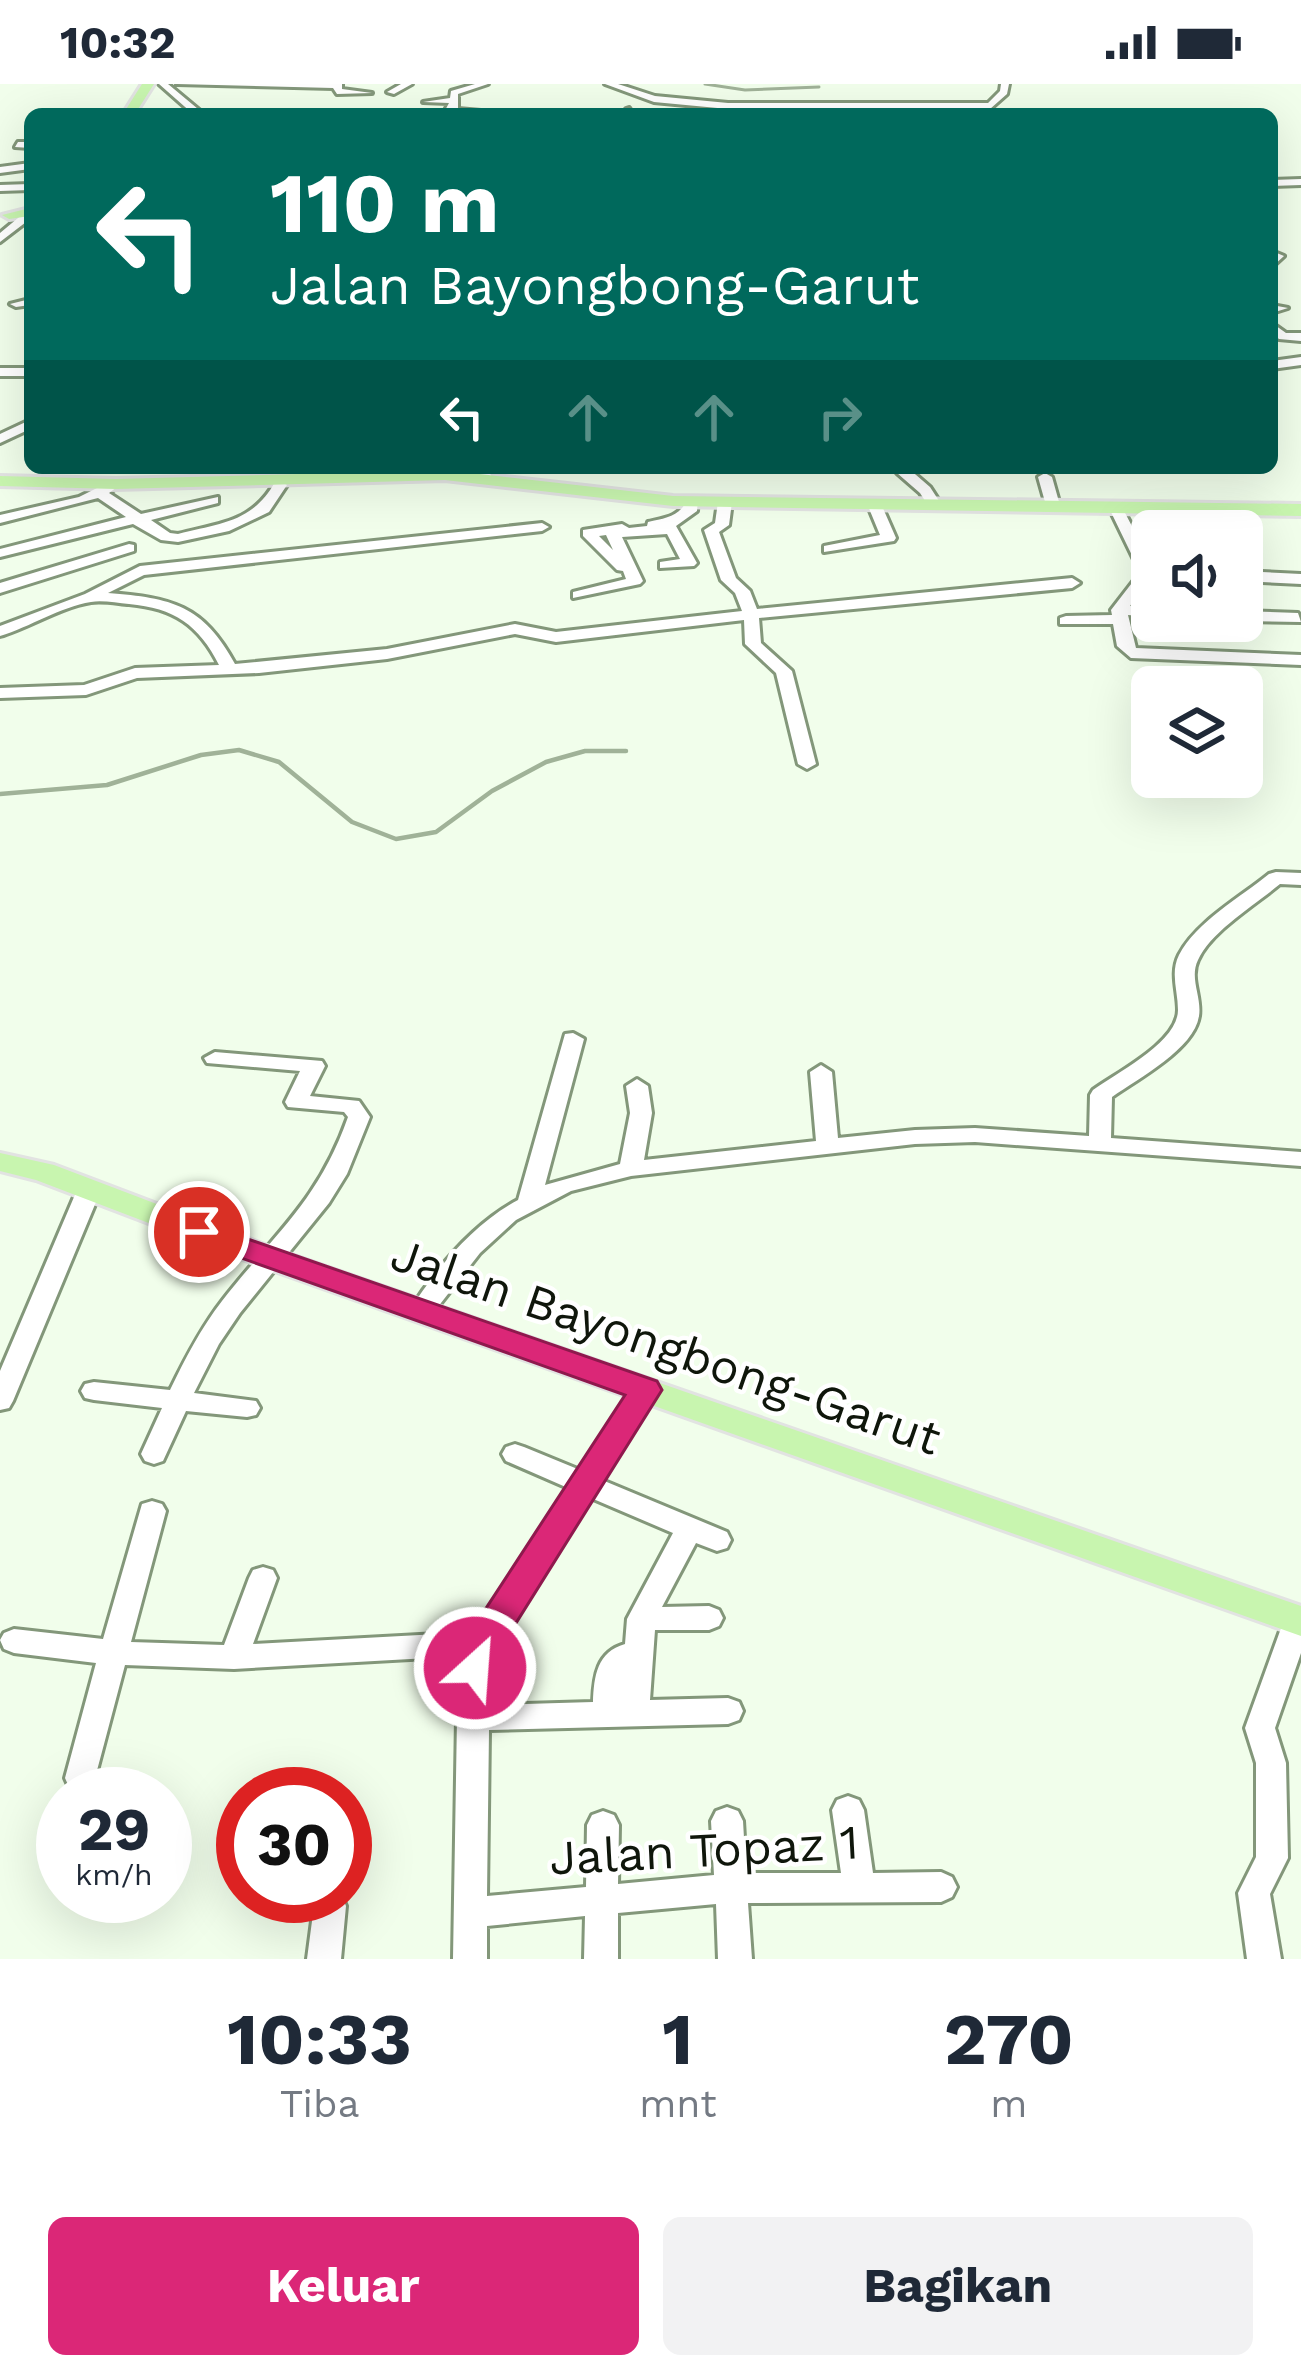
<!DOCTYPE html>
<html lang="id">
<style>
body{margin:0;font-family:"Work Sans",sans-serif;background:#f2f2f3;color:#1f2937;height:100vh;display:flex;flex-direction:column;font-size:45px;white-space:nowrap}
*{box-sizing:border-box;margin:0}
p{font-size:39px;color:#747a83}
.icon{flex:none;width:66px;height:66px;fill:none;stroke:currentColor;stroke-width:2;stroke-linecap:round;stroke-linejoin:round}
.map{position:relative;height:1875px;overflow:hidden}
.panel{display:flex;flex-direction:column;background:#fff;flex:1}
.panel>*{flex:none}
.guide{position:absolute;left:24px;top:24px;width:1254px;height:366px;border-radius:18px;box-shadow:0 12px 48px #0002;background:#00695c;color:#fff;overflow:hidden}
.controls{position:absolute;left:1131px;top:426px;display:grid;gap:24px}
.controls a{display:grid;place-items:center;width:132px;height:132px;border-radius:18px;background:#fff;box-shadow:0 12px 48px #0002;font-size:60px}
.speed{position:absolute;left:36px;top:1683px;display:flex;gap:24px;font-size:60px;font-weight:700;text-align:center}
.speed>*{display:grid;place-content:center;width:156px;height:156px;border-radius:50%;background:#fff;box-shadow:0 12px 48px #0002;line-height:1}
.speed small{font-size:30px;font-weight:400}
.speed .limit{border:18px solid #d22;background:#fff;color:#111}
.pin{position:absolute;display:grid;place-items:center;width:102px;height:102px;color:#fff;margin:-51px;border:6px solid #fff;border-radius:50%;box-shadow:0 3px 12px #0007}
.me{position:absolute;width:132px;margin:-66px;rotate:26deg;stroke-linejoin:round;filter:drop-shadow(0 0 9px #0008)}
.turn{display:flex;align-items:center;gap:42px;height:252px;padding:0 48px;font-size:54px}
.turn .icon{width:156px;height:156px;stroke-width:2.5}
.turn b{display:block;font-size:84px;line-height:102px}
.lanes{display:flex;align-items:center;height:114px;padding:0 48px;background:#0003;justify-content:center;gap:60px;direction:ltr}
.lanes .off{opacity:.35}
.eta{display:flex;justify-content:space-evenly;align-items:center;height:204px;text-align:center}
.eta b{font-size:72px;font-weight:700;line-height:84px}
.cta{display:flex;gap:24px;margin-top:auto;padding:24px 48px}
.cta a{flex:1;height:138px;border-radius:18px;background:#db2777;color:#fff;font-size:48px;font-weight:700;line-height:138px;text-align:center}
.cta a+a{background:#f2f2f3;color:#1f2937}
.status{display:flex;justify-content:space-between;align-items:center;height:84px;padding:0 60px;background:#fff;direction:ltr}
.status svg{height:33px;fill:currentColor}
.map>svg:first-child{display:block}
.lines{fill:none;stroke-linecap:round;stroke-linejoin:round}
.stream-far1{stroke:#a0b298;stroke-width:3}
.stream{stroke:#a0b298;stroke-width:4.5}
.minor-casing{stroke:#83977a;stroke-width:6}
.major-casing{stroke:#e2e3e2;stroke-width:6}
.minor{fill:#fff;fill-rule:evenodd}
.major{fill:#c8f5af;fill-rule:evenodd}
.route{fill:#db2777;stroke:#8e194d;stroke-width:3}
.labels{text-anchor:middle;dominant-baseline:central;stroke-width:9;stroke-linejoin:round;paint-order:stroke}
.near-street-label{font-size:48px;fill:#0f160b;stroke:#fff}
</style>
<div class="status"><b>10:32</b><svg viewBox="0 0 49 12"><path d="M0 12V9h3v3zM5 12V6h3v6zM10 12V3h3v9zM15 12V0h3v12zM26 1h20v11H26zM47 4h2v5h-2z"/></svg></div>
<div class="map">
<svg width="1301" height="1875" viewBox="0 0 1301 1875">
<rect width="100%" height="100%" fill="#f1feeb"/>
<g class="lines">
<path class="stream-far1" d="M705 0 745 6 819 3"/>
<path class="stream" d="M0 710 107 701 201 671 239 666 279 678 352 738 396 755 436 748 492 707 546 678 585 667H626"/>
<g class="minor-casing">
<path id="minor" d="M159 0H168L204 30H193Z
M177 0H342V5L372 9 337 10 333 4Z
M401 0H412L394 10 387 8Z
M475 0H488L458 10V25L517 30H443L449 19 423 18 450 14 451 7Z
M605 0H618L655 12 728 19H988L1000 7 1001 0H1009L1007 10 990 25H728L654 18Z
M629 24 633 30H623L626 25Z
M18 58H30V64L15 63Z
M30 79V85L0 89V83Z
M1301 95V101L1272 102V96Z
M30 100V106L0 107V101Z
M30 128V135L0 158V149L24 129Z
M1272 167 1284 172 1272 183Z
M30 215V221L16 223 10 220Z
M1272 221 1288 224 1272 229Z
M1272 239 1286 249H1301V257L1279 255 1272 249Z
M1301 273V281L1272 285V277Z
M0 284H30V292H0Z
M30 336V345L0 359V350Z
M473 384H487L493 395 481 398Z
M896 384H908L930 403 943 423 941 426H931L920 409 897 389Z
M1045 389 1052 393 1061 425 1059 428 1047 425 1038 393Z
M280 397 287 401 269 428 229 447 178 458 161 456 133 440 0 473V465L126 433 98 414 0 439V431L79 413 105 400H115L117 403 109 409 141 430 218 413V419L151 436 170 449 178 450C220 439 252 439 275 398Z
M725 414 732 418 729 441 719 448 736 494 750 507 757 525 1072 494 1080 499 1072 504 759 534 761 559 792 587 816 680 807 685 798 680 776 589 745 560 744 536 556 558 515 550 387 575 259 589 137 594 86 611 0 614V604L84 601 135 584 219 581C199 541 174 524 129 520 117 519 102 516 91 518 60 523 30 543 0 552V542L85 510 140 482 542 439 549 443 542 447 144 491 108 509C172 514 203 521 235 580L387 565 515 540 556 548 742 527 735 509 721 496 704 446 715 439 718 418Z
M688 415H698L697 427 676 442 697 479 694 482 660 484V478L680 475 667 450 622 453 643 497 640 500 573 514V508L626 495 623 487 617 486 583 452V446L622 440 629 444 647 442 648 438C666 434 679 433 688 415ZM606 451 613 466 599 452Z
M870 419 882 422 896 454 894 457 824 468V462L880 451 868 422Z
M1112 423H1122L1152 481V499L1145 501 1130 522 1152 523V533L1128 531 1136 564 1301 571V581L1131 574 1117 562 1113 540H1060V534L1066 532 1112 531 1111 526 1135 495 1142 492 1110 426Z
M129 460 134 461V467L0 509V499Z
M1242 487 1301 490V500L1242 497Z
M1242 527 1298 529 1301 538 1242 537Z
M1276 788 1301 789V801L1280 800C1256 820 1210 848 1198 876 1189 894 1202 913 1199 932 1194 965 1139 994 1112 1013L1111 1054 1301 1068V1082L975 1058 915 1060 631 1092 571 1107 516 1136 480 1169 430 1233H412L409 1227C436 1185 473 1140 518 1116L565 950 573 949 584 955 545 1101 620 1080 630 1029 626 1002 637 995 648 1002 652 1029 644 1076 816 1057 810 988 821 981 832 988 838 1054 915 1046 975 1044 1089 1052 1090 1011 1093 1006C1118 988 1178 958 1178 926 1178 907 1170 889 1179 871 1196 838 1241 813 1269 790Z
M215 968 322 977 325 982 310 1012 359 1017 370 1033 347 1090 329 1119 240 1229 219 1260 194 1309 256 1317 260 1324 256 1331 247 1333 186 1327 163 1377 154 1380 145 1377 141 1370 162 1324 94 1316 85 1314 81 1307 85 1300 94 1298 170 1306C185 1275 201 1244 222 1217 274 1150 318 1118 348 1033L344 1028 288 1023 285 1018 300 987 207 979 204 974Z
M89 1098 101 1106 13 1317 9 1324 0 1326V1287L77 1106Z
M646 1297 655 1299 659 1306 602 1396 727 1448 731 1456 727 1464 717 1467 696 1459 662 1523 709 1522 719 1526 723 1534 719 1542 709 1546H655L650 1616 728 1614 739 1618 743 1627 739 1636 728 1640 489 1646 487 1812 586 1803 587 1741 592 1731 603 1727 614 1731 619 1741 618 1800 714 1791 711 1737 716 1727 727 1723 738 1727 743 1737 746 1789H841L832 1726 837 1716 848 1712 859 1716 864 1726 873 1789 941 1788 952 1793 957 1803 952 1813 941 1818 748 1819 752 1875H718L716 1820 618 1829V1875H584L585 1832 487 1842V1875H453L457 1634 464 1572 234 1585 125 1581 95 1694 91 1703 80 1707 69 1703 65 1694 96 1579 14 1569 4 1565 0 1556 4 1549 14 1545 103 1555 142 1420 152 1417 162 1420 166 1427 131 1558 224 1561 249 1494 253 1486 263 1483 273 1486 277 1494 253 1560 475 1548 568 1404 506 1377 502 1370 506 1363 515 1360 524 1363 580 1386 637 1299ZM591 1414 673 1449 627 1535 625 1560C597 1568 594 1592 593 1618L489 1621 490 1584 497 1562Z
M1298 1524 1301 1525V1569L1275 1644 1286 1679 1288 1774 1270 1810 1281 1875H1247L1238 1809 1256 1773V1679L1245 1644 1284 1536 1288 1528Z
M318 1812H342L346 1822 341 1875H307L314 1822Z"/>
</g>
<g class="major-casing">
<path id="major" d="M142 0H154L135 30H123Z
M30 124V132L9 135 2 131Z
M445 386 673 412 1301 420V432L673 422 445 396 116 405 0 402V392L116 395Z
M0 1069 54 1081 283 1168 1301 1522V1552L261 1182 36 1096 0 1087Z"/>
</g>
<use href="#minor" class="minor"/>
<use href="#major" class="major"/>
</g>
<path class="route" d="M199 1138 657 1297 662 1306 501 1563 489 1595 475 1600 462 1595 456 1584 464 1558 625 1311 188 1155 183 1148Z"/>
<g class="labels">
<g class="near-street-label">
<text transform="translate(666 1262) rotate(19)">Jalan Bayongbong-Garut</text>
<text transform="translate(704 1766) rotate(-3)">Jalan Topaz 1</text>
</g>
</g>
</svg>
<div class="controls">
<a><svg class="icon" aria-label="sound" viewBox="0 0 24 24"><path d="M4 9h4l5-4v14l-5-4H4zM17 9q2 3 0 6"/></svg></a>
<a><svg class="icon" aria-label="layers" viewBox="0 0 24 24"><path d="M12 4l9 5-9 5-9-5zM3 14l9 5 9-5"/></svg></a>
</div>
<div class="speed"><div>29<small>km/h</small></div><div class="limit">30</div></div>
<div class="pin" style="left:199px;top:1148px;background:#d93025"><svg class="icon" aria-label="arrive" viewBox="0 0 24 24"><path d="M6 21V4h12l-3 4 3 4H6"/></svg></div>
<svg class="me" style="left:475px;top:1584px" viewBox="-20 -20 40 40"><circle r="17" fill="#db2777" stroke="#fff" stroke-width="3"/><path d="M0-11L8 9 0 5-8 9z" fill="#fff"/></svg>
<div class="guide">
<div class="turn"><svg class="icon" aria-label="left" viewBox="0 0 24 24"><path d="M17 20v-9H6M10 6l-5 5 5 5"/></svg><div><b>110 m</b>Jalan Bayongbong-Garut</div></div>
<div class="lanes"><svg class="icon" aria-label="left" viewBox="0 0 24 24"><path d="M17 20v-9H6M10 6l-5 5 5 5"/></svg><svg class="icon off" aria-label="ahead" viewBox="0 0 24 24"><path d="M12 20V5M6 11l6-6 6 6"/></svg><svg class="icon off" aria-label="ahead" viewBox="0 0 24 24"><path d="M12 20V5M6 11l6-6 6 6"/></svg><svg class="icon off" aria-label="right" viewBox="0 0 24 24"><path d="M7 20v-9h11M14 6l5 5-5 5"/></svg></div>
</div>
</div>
<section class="panel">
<div class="eta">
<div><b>10:33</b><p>Tiba</p></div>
<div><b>1</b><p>mnt</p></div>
<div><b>270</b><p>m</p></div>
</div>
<div class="cta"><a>Keluar</a><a>Bagikan</a></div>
</section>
